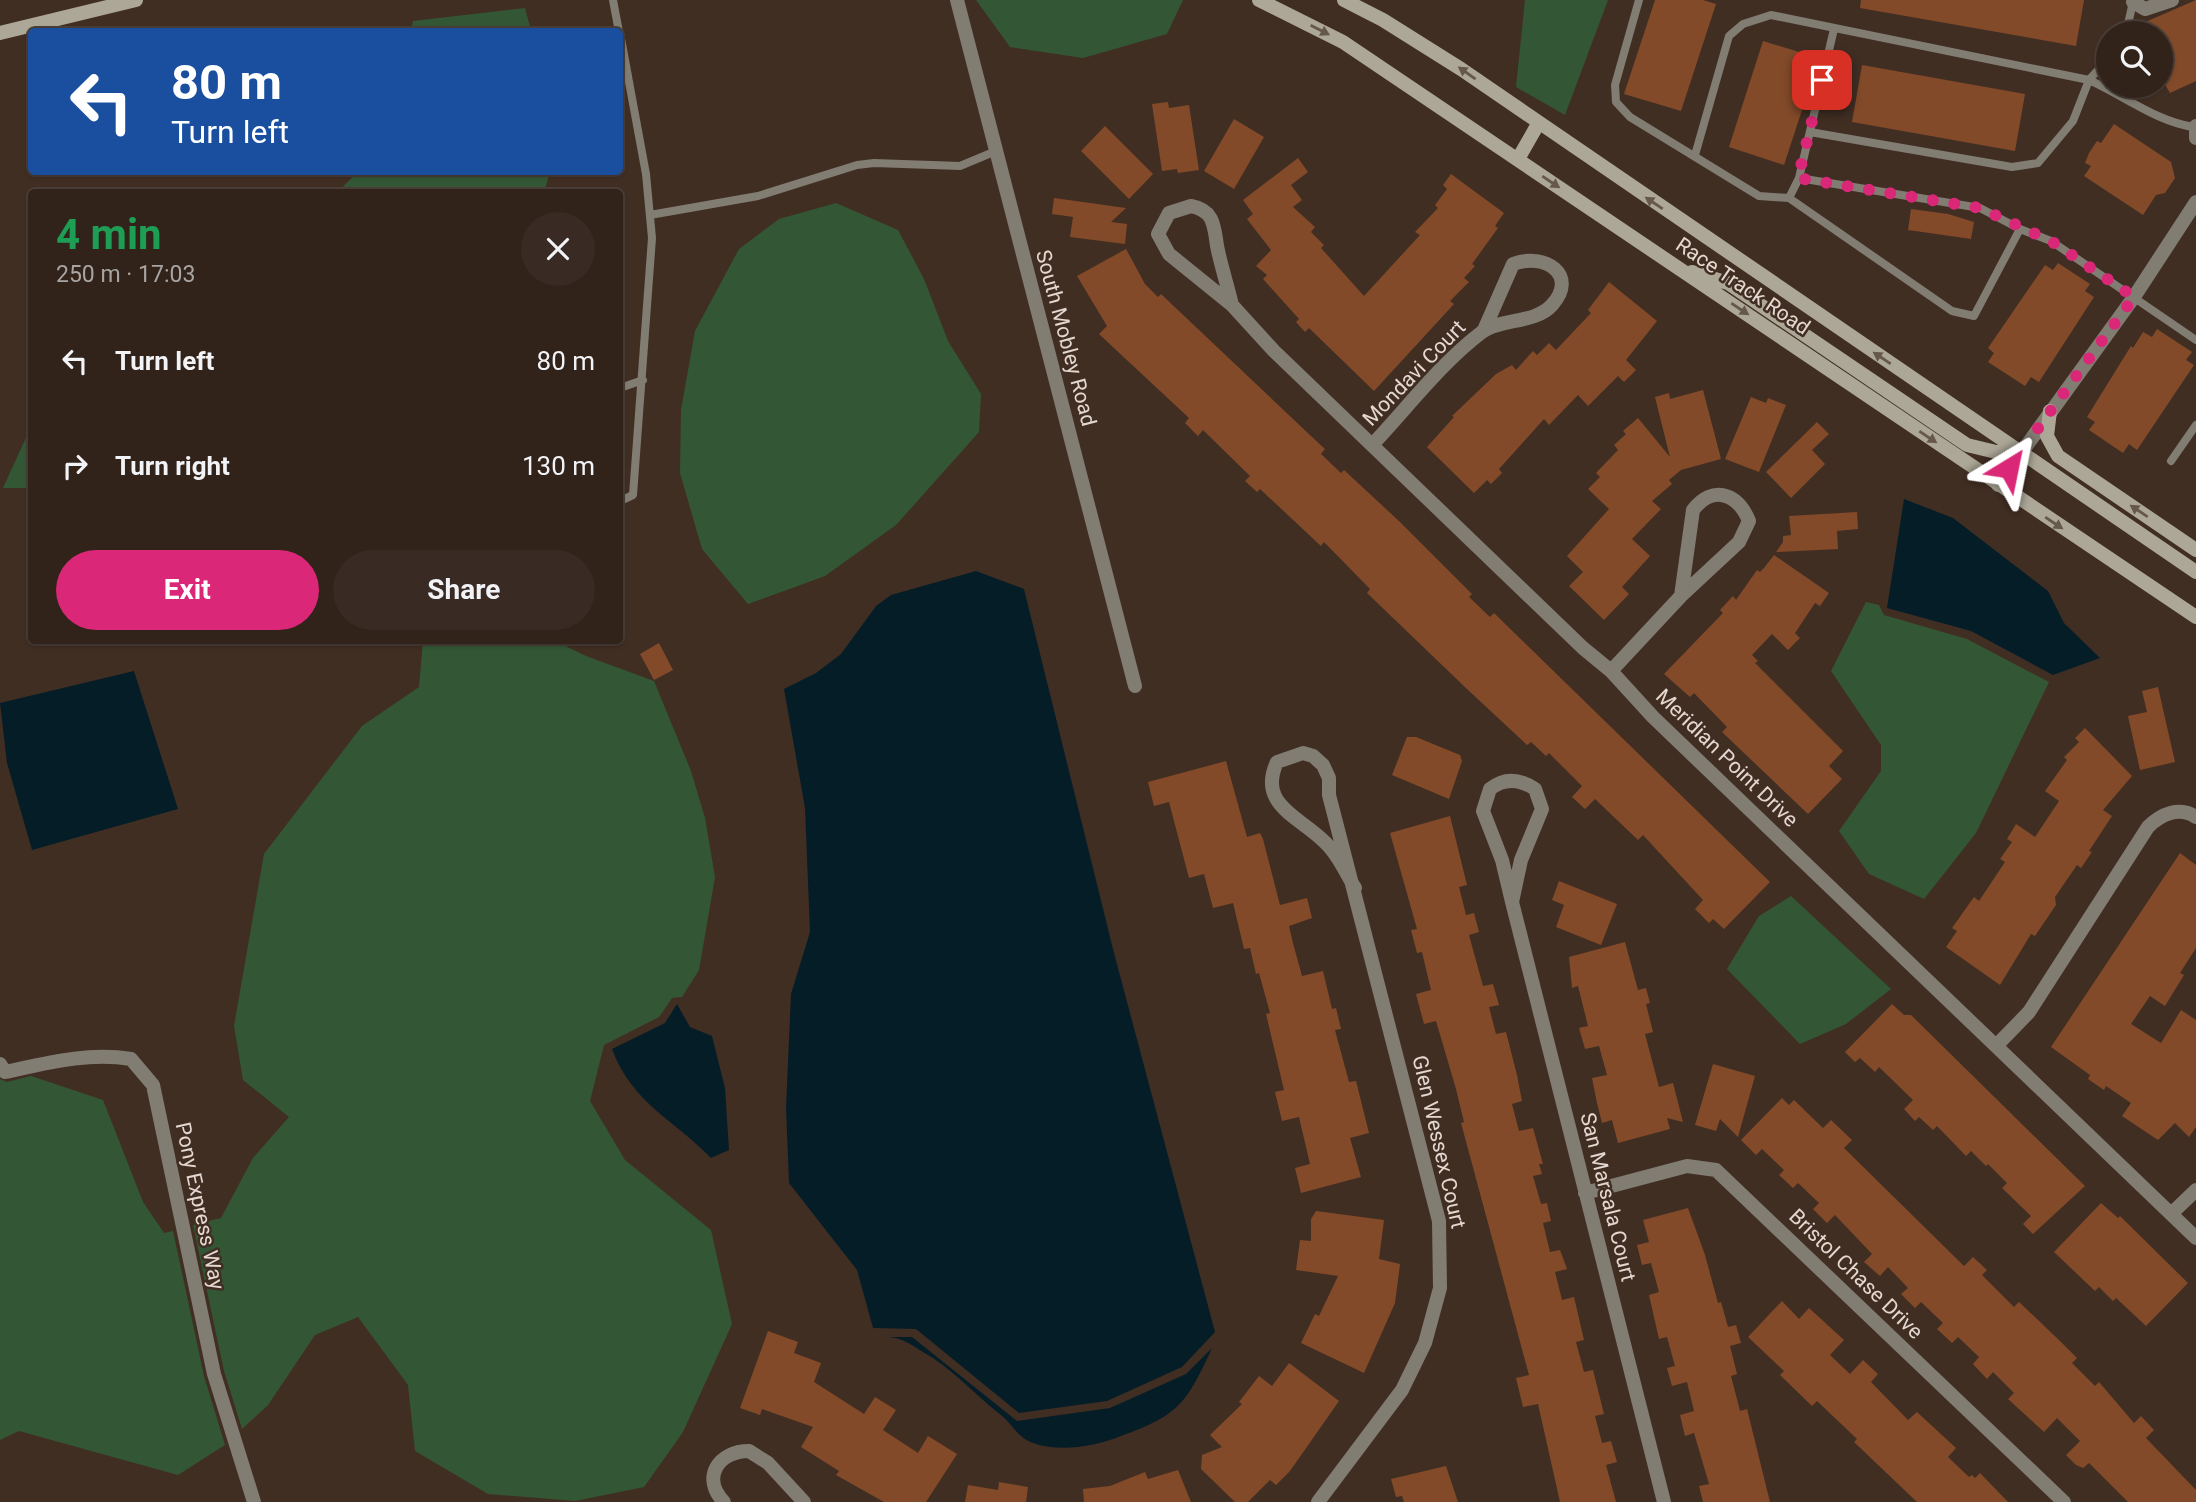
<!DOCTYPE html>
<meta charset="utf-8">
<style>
body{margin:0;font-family:Roboto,sans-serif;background:#392a23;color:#f1f3f6;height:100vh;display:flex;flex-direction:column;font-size:26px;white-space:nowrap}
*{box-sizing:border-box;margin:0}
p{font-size:23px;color:#a8a4a2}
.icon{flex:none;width:38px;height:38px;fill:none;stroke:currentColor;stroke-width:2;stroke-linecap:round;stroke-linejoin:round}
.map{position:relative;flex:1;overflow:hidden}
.drawer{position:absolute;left:28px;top:189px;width:595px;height:455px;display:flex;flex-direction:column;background:#31221a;border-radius:7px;box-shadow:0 2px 5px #0004,0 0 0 2px #4c3f39}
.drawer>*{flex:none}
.guide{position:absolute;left:28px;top:28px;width:595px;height:147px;border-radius:7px;box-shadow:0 2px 5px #0004,0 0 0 2px #4c3f39;background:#1a4fa0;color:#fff;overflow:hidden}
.tools{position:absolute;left:2096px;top:21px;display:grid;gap:14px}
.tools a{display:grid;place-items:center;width:77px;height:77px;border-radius:50%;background:#31221a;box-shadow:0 2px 5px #0004,0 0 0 2px #4c3f39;font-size:35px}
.pin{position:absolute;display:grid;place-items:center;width:60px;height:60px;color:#fff;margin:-30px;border-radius:14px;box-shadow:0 4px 10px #0006}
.me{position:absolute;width:77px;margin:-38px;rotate:35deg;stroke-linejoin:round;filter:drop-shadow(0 0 5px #0008)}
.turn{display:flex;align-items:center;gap:24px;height:147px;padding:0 28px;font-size:32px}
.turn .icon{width:91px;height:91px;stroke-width:2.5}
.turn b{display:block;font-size:49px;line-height:60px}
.round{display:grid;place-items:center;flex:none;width:74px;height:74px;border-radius:37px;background:#392a23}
.headline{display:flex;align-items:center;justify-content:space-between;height:119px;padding:0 28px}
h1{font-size:42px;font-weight:700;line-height:52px;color:#1e9e55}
.cta{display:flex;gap:14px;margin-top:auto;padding:14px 28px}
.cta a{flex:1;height:80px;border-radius:42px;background:#db2777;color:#fff;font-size:28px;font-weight:700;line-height:80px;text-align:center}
.cta a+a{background:#392a23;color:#f1f3f6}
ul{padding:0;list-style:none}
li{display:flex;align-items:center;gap:21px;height:105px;padding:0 28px}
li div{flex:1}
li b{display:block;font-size:26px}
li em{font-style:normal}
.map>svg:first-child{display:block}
.green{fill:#335735}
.water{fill:#051d27}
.building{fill:#824a29}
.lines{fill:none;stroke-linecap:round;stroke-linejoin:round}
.lane{stroke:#817d73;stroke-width:8}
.street{stroke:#817d73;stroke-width:14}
.secondary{stroke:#aca797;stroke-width:14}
.oneway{fill:#66584c}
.route{stroke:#db2777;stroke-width:12;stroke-dasharray:0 21.6}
.labels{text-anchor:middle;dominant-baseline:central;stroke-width:5;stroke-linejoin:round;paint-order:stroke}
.street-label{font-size:21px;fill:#e4d8d1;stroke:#412e23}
</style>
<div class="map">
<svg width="2196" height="1502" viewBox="0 0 2196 1502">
<rect width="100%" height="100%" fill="#412e23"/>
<path class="green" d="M976 0H1183L1167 34 1083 58 1010 47Z
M1525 0H1608L1565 115 1516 87Z
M525 8 531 31H411L413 21Z
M357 172H550L544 192H338Z
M836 203 898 230 924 279 948 341 981 394 979 432 896 525 825 576 748 604 702 549 680 473 681 410 695 331 739 249 779 219Z
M31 429V488H3L29 431Z
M1866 602 1879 605 1884 615 1967 639 2049 682 1976 833 1924 899 1869 874 1839 831 1881 771V745L1831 671Z
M423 641H555L586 656 654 681 691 771 705 818 715 877 699 970 682 997 672 998 659 1017 604 1045 590 1101 625 1160 711 1230 732 1324 683 1432 644 1487 575 1501 488 1494 415 1451 408 1385 358 1317 315 1335 268 1405 242 1429 224 1371 193 1225 221 1218 253 1158 289 1117 243 1080 234 1026 264 854 362 726 419 687Z
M1791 896 1891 989 1846 1024 1800 1044 1727 969 1759 916Z
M31 1076 103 1100 143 1202 164 1233 173 1231 204 1376 225 1445 178 1475 19 1431 0 1440V1079L7 1082Z"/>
<path class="water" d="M1904 499 1953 518 2048 591 2064 623 2100 658 2053 675 1971 631 1887 608Z
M976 571 1024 589 1114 953 1215 1332 1182 1367 1107 1401 1019 1413 916 1329 873 1328 857 1270 789 1183 786 1108 791 994 810 932 805 808 784 689 816 673 841 654 876 606 891 595Z
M134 671 178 809 32 850 7 763 0 703Z
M677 1004 690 1027 712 1036 725 1088 729 1150 711 1158C673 1119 632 1103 612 1049L665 1023Z
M889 1337H912L1017 1421 1110 1408 1186 1374 1212 1348C1187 1402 1180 1415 1121 1436 1095 1446 1061 1453 1033 1443 1018 1438 1012 1424 1001 1415 975 1395 952 1368 923 1352 912 1345 902 1338 889 1337Z"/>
<path class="building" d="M1655 0H1703L1716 4 1681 111 1624 94Z
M1861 0H2084L2076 46 1860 8Z
M2196 0V81L2170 93 2161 78V33H2133L2134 27Z
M1763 41 1819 58 1784 165 1729 147Z
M1862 65 2025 94 2015 151 1852 122Z
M1168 102 1169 108 1189 105 1199 170 1178 173 1177 169 1162 171 1152 104Z
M1234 119 1264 137 1234 189 1204 171Z
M2114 124 2171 162 2175 178 2165 193 2156 195 2143 215 2084 176 2091 166 2085 163 2089 153 2097 141 2101 143Z
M1105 126 1153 174 1129 199 1081 151Z
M1298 158 1308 172 1291 185 1302 200 1293 207 1315 227 1311 232 1324 245 1321 248 1364 296 1420 235 1415 232 1438 208 1435 205 1447 189 1443 185 1451 174 1504 213 1495 226 1498 228 1472 264 1475 266 1464 278 1469 282 1450 301 1454 304 1374 391 1309 328 1305 332 1296 322 1299 319 1263 279 1267 275 1256 266 1271 250 1247 219 1253 214 1243 200Z
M1054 198 1126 208 1111 222 1127 224 1125 244 1070 237 1073 217 1052 214Z
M1911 209 1948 214 1974 222 1971 239 1908 230Z
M1126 249 1145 284 1158 297 1161 294 1311 436 1325 449 1321 454 1341 473 1344 470 1400 522 1472 594 1469 597 1490 617 1494 613 1770 882 1724 929 1713 919 1709 923 1695 909 1703 900 1643 835 1638 840 1595 799 1585 809 1572 797 1582 786 1549 753 1546 756 1531 742 1527 745 1467 689 1367 593 1370 589 1324 542 1321 546 1260 489 1257 492 1245 481 1250 476 1203 430 1198 436 1185 423 1189 418 1099 334 1107 326 1077 276Z
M2058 263 2090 284 2085 291 2094 297 2039 382 2031 377 2025 386 1988 362 1994 353 1988 348 2045 265 2053 270Z
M1609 282 1657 321 1626 360 1636 370 1624 382 1618 376 1588 406 1578 395 1549 425 1544 419 1499 469 1502 473 1491 484 1487 480 1474 493 1427 447 1454 417 1452 416 1496 374 1512 365 1516 370 1533 351 1537 355 1549 343 1556 350 1591 313 1588 310Z
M2157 329 2192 352 2186 360 2194 365 2137 450 2129 444 2123 453 2089 430 2095 422 2087 417 2131 346 2133 348 2143 332 2152 337Z
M1703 390 1721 459 1681 470 1669 480 1672 484 1652 501 1661 509 1632 539 1650 556 1622 587 1629 594 1604 620 1569 586 1583 572 1567 556 1609 509 1588 489 1600 477 1596 473 1618 450 1614 445 1626 434 1623 431 1638 418 1670 457 1655 397 1669 393 1670 399Z
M1751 397 1766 403 1768 398 1786 405 1759 472 1725 459Z
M1817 422 1829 434 1812 450 1825 464 1791 498 1766 472Z
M1857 512 1858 529 1837 531 1838 549 1776 552 1783 542V536L1791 535 1789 516Z
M1774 555 1829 593 1820 606 1815 603 1795 633 1800 638 1788 650 1772 634 1752 655 1758 661 1755 663 1843 751 1829 766 1842 779 1808 814 1722 732 1727 727 1694 693 1690 697 1664 674 1723 613 1720 610 1733 596 1736 600 1757 570 1760 572 1764 568Z
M659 643 673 670 654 680 640 654Z
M2158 687 2175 762 2140 770 2128 716 2147 712 2142 691Z
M2085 728 2132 776 2103 810 2112 816 2089 851 2092 852 2081 868 2077 865 2055 897 2056 905 2035 936 2031 934 2000 985 1946 947 1957 931 1952 928 1974 897 1979 901 2005 862 2000 859 2012 842 2007 839 2016 824 2035 837 2059 801 2045 791 2067 760 2064 757 2079 742 2075 738Z
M1407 737H1416L1460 755 1462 761 1449 799 1392 775Z
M1226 761 1247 837 1260 833 1263 839 1280 905 1307 898 1312 918 1289 926 1293 943 1302 976 1323 971 1332 1009 1336 1008 1341 1029 1335 1030 1349 1082 1356 1081 1369 1133 1350 1138 1361 1177 1301 1193 1295 1168 1310 1164 1299 1117 1282 1121 1275 1092 1284 1090 1266 1014 1270 1013 1259 973 1256 974 1250 948 1244 949 1233 903 1213 908 1204 874 1189 878 1169 802 1154 806 1148 782Z
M1450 816 1467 885 1459 887 1466 915 1474 913 1479 932 1469 935 1483 986 1493 984 1499 1005 1489 1007 1496 1034 1506 1032 1517 1075 1522 1101 1512 1104 1519 1131 1533 1128 1543 1164H1539L1542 1174 1533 1176 1541 1204 1547 1203 1551 1221 1543 1223 1550 1252 1560 1250 1567 1269 1555 1272 1562 1300 1574 1297 1584 1340 1576 1342 1584 1372 1593 1370 1604 1414 1595 1416 1602 1443 1611 1441 1617 1462 1606 1465 1616 1502H1560L1538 1404 1523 1407 1516 1378 1529 1375 1461 1123 1464 1122 1456 1089 1436 1021 1424 1024 1416 994 1431 990 1422 952 1417 953 1411 930 1417 929 1390 833Z
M2180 853 2196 865V948L2180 973 2184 975 2165 1006 2150 996 2131 1024 2161 1043 2181 1010 2196 1020V1127L2189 1137 2175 1123 2158 1140 2122 1116 2131 1103 2106 1086 2104 1090 2088 1079 2090 1075 2051 1047Z
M1559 881 1617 904 1601 945 1556 927 1564 905 1552 900Z
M1625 942 1638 990 1646 988 1650 1003 1646 1004 1653 1032 1645 1034 1659 1087 1673 1083 1683 1122 1667 1118 1670 1129 1618 1143 1612 1120 1602 1123 1597 1103 1592 1078 1607 1075 1599 1046 1585 1049 1579 1028 1588 1026 1578 986 1572 988 1569 957Z
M1892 1004 1904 1015H1911L2085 1186 2033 1234 2023 1224 2031 1216 2002 1188 2007 1183 1988 1164 1986 1166 1971 1151 1966 1156 1937 1126 1933 1130 1919 1117 1915 1121 1904 1109 1913 1100 1879 1067 1875 1072 1860 1058 1855 1062 1845 1052Z
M1713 1064 1755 1076 1738 1137 1720 1119 1716 1131 1695 1125Z
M1782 1098 1789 1105 1794 1100 1823 1128 1831 1120 1852 1140 1844 1148 1964 1266 1973 1257 1987 1270 1982 1275 2014 1307 2019 1302 2060 1341 2077 1358 2072 1363 2095 1386 2099 1382 2134 1423 2141 1416 2154 1430 2146 1438 2196 1490V1502H2128L2089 1463 2083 1468 2076 1465 2066 1455 2080 1441 2057 1418 2044 1432 2008 1399 2014 1393 1993 1372 1987 1379 1973 1364 1979 1357 1958 1337 1952 1343 1937 1329 1943 1323 1921 1302 1915 1308 1901 1294 1908 1288 1888 1267 1880 1276 1864 1262 1872 1254 1835 1215 1827 1223 1813 1209 1819 1203 1798 1183 1793 1188 1779 1175 1784 1170 1762 1149 1756 1155 1741 1140Z
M2101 1203 2118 1218 2120 1216 2188 1283 2146 1326 2116 1298 2113 1301 2099 1287 2095 1291 2054 1252Z
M1688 1208 1705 1255 1718 1303 1721 1302 1728 1327 1736 1325 1741 1343 1730 1346 1737 1374 1731 1376 1740 1411 1747 1409 1770 1502H1703L1699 1486 1709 1484 1694 1433 1685 1436 1680 1415 1694 1411 1687 1382 1672 1386 1667 1368 1675 1366 1667 1337 1659 1339 1649 1295 1659 1292 1651 1263 1642 1265 1637 1245 1649 1242 1643 1220Z
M1316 1211 1384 1220 1379 1259 1400 1264 1395 1303 1364 1373 1301 1343 1315 1314 1319 1316 1338 1276 1296 1270 1300 1240 1311 1241V1219Z
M1782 1301 1799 1319 1809 1308 1844 1340 1830 1355 1850 1374 1863 1360 1878 1374 1871 1382 1908 1420 1917 1412 1956 1448 1948 1457 1969 1477 1972 1475 1975 1478 1980 1473 2008 1502H1917L1854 1442 1857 1439 1817 1401 1812 1406 1780 1375 1784 1371 1748 1337Z
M768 1331 798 1342 794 1353 821 1363 814 1382 864 1414 875 1397 896 1410 883 1430 918 1453 928 1436 957 1454 926 1502H884L836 1475 839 1471 801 1447 813 1427 762 1409 760 1415 740 1408Z
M1289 1363 1339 1401 1290 1471 1276 1485 1270 1480 1248 1502H1235L1201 1469 1202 1455 1222 1447 1210 1435 1242 1404 1239 1402 1259 1376 1272 1386Z
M1446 1466 1458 1502H1404L1402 1496 1396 1497 1391 1479Z
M1178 1470 1191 1502H1084L1083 1489 1110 1486 1145 1472 1148 1479Z
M999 1482 1028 1487 1026 1502H965L968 1485 998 1490Z"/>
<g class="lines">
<path class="lane" d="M613 0 619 32
M1639 0 1615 85 1616 102 1630 117 1759 196 1789 198 1952 311 1974 316 2020 229 1980 208 1799 178 1789 198
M620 33 646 174 652 238 633 495 620 501
M2126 33 2133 2
M1810 132 2012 167 2038 163 2073 121 2089 80C2123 95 2157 122 2194 127
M1695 155 1729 36 1743 24 1771 15 2089 80 2109 58
M1799 178 1834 29
M650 215 758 196 857 165 874 163 960 166 996 151
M2020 229 2051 241 2196 340
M620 388 643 380
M2171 461 2196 425"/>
<path class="street" d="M957 0 1135 686
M2133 2 2145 9 2172 0
M2196 126V138
M1232 305C1228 288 1223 272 1219 255 1213 234 1219 211 1191 206L1169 213 1158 234 1169 254 1232 305 1274 351 1583 648 1611 671 1653 717 2196 1238
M1373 444C1408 407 1441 363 1482 332 1501 318 1535 324 1552 305 1579 275 1545 252 1513 264L1484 330
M1998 485 2134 297 2196 202
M1611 671 1681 596 1739 542 1749 521C1738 494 1713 484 1693 510L1681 596
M1512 902 1521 860 1542 809 1535 789C1520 779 1505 777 1490 789L1483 811 1502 860 1512 902 1664 1502
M1996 1046 2029 1012 2148 827C2161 814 2179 806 2196 817
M0 1064 5 1072C47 1063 88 1052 131 1059L153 1085 214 1374 254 1502
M1585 1193 1687 1166 1716 1170 2064 1502
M2171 1214 2196 1190
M724 1502C701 1478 718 1451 749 1451L768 1463 804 1502
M1318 1502 1402 1390 1425 1343 1440 1288 1439 1221 1329 795V778L1323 765 1313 756 1303 753 1277 762C1255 809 1309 819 1332 850 1341 861 1347 875 1355 888"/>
<path class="secondary" d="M1259 0 1343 42 2196 617
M1344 0 1383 20 1461 69 2196 572
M0 33 136 0
M1518 159 1538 124
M1692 272 1728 283 1967 445 1996 452H2019
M2050 411 2047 436 2058 456 2196 550"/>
</g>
<defs><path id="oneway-solid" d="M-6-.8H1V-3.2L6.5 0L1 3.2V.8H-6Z" transform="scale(1.75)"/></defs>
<g class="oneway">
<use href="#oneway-solid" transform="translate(1320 30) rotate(27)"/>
<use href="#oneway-solid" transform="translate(1467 73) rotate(-145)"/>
<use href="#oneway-solid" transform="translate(1551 182) rotate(34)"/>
<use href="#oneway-solid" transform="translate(1654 203) rotate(-146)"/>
<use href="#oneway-solid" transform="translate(1740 309) rotate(34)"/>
<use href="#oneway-solid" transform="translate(1882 358) rotate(-146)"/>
<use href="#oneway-solid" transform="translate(1928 437) rotate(34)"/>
<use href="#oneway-solid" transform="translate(2139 511) rotate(-146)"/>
<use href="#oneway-solid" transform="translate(2054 523) rotate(34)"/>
</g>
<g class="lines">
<path class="route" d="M1822 80 1798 178 1980 208 2051 241 2134 297 2009 468"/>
</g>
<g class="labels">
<g class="street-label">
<text transform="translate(1743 286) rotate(34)">Race Track Road</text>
<text transform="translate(1066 338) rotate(75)">South Mobley Road</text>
<text transform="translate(1414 373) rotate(-46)">Mondavi Court</text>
<text transform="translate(1727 758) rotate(44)">Meridian Point Drive</text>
<text transform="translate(1439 1142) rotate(77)">Glen Wessex Court</text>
<text transform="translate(1608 1197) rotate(76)">San Marsala Court</text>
<text transform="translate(200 1206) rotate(78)">Pony Express Way</text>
<text transform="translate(1856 1274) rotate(44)">Bristol Chase Drive</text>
</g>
</g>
</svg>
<div class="tools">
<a><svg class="icon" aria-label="search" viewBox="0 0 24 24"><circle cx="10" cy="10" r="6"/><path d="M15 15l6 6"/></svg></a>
</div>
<div class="pin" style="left:1822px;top:80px;background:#d93025"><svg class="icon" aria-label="arrive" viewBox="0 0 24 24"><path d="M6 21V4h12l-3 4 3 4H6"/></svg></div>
<svg class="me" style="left:2009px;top:468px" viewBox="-20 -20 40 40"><path d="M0-17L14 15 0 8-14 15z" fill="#db2777" stroke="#fff" stroke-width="4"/></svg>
<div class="guide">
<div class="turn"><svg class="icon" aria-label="left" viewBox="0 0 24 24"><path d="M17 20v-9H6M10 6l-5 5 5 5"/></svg><div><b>80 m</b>Turn left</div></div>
</div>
<section class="drawer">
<div class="headline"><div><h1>4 min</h1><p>250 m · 17:03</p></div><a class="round"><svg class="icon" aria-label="close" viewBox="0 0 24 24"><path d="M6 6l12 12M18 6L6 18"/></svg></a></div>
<ul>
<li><svg class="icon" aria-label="left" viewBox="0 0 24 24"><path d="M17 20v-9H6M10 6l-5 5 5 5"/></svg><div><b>Turn left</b></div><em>80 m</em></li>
<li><svg class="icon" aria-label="right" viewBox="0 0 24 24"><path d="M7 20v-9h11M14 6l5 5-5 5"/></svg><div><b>Turn right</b></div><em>130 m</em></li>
</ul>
<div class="cta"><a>Exit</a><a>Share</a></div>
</section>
</div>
